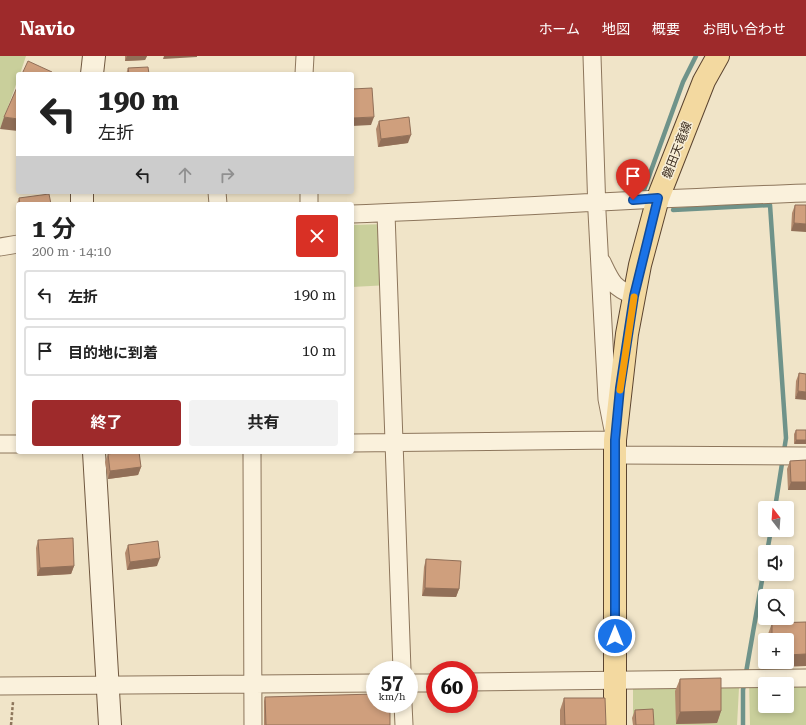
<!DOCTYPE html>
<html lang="ja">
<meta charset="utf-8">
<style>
body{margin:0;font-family:"Roboto Serif","Noto Sans JP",serif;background:#f2f2f2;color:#222;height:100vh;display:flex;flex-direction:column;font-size:15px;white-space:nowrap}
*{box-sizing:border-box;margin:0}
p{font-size:13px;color:#767676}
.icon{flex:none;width:22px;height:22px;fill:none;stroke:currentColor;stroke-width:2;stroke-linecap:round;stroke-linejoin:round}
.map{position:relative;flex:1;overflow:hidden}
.sheet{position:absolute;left:16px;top:146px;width:338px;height:252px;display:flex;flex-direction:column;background:#fff;border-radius:4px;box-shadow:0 2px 6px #0003}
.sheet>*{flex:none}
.banner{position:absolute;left:16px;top:16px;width:338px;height:122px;border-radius:4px;box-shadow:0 2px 6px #0003;background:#fff;color:#222;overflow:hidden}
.needle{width:26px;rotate:343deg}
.buttons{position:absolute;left:758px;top:445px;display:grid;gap:8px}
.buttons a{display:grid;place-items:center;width:36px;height:36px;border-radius:4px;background:#fff;box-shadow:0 2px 6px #0003;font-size:20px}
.speed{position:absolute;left:366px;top:605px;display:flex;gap:8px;font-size:20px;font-weight:700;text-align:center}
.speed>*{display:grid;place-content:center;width:52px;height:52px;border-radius:50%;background:#fff;box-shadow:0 2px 6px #0003;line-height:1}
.speed small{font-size:10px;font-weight:400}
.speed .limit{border:6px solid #d22;background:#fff;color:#111}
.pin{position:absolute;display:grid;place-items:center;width:34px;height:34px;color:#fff;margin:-41px -17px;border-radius:50% 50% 50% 0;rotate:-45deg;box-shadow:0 0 4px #0007}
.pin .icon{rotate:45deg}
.me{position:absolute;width:44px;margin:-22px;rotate:0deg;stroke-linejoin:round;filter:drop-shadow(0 0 3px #0008)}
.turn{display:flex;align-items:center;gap:14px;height:84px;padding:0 16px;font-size:18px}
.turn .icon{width:52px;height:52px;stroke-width:2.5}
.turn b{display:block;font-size:28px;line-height:34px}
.lanes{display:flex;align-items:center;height:38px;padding:0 16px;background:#0003;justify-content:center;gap:20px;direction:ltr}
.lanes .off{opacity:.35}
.round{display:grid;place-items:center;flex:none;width:42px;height:42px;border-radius:4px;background:#f2f2f2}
.head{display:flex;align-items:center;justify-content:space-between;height:68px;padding:0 16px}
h1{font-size:24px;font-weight:700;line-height:30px}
.button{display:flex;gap:8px;margin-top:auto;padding:8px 16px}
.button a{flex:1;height:46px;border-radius:4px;background:#9e2a2b;color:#fff;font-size:16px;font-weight:700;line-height:46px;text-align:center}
.button a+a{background:#f2f2f2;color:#222}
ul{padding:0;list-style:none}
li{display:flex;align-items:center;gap:12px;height:50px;margin:0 8px 6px;padding:0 8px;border:2px solid #e0e0e0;border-radius:4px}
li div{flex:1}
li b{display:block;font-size:15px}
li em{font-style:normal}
header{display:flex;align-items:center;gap:24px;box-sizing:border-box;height:56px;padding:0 20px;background:#9e2a2b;color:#fff}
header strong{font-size:19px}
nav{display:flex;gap:22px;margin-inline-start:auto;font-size:14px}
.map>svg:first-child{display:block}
.green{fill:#c9cf9b;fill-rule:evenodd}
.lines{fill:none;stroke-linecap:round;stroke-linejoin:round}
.stream{stroke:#6f938a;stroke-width:4.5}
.street-casing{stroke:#8d765c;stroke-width:19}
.secondary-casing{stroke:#6f573f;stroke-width:24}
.primary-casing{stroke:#5b4430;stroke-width:24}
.path{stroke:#8d765c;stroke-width:2.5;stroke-dasharray:3 2;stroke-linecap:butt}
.street{stroke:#faf1dc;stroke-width:17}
.secondary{stroke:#faf1dc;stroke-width:22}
.primary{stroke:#f3d9a0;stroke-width:22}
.wall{fill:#b2896c}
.shaded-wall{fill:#916f58}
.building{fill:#cf9f7d;stroke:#916f58}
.route-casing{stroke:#114b97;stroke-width:10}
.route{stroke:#1a73e8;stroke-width:7}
.slow{stroke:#f59e0b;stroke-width:7}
.labels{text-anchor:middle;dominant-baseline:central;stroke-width:3;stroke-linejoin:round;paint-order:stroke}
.street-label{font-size:12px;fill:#3d2e20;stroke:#f7eed8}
</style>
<header>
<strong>Navio</strong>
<nav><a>ホーム</a><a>地図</a><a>概要</a><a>お問い合わせ</a></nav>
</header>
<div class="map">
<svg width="806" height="669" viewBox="0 0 806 669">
<rect width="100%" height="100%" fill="#f0e4c8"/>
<path class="green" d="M0 0H26L20 18H18V23L0 73Z
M386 168 389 229 352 231V169Z
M749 623 806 624V669H750ZM765 628H787V650H765Z
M739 632 737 669H633V633Z"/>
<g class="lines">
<path class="stream" d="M644 134 683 26 696 0
M673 154 770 149 786 382 775 452
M767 496 771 474
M743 669V634L765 507"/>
<g class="street-casing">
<path id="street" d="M304 18 305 0
M217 136 218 148
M309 136V148
M386 157 402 614
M352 158C503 152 655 142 806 137
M0 191 18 188
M602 206C612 227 613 231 634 240
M352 387 615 384 607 343 597 156 592 0
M0 388H18
M252 396 253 669
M616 399 806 400
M469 626 806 622
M409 627H435
M0 630 375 627
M403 648 404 669"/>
</g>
<g class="secondary-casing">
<path id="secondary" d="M92 18 94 0
M82 148V136
M94 396 110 669"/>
</g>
<g class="primary-casing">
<path id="primary" d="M615 669V384L627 278 640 209 658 142 704 25 718 0"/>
</g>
<path class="path" d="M11 669 13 646"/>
<use href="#street" class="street"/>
<use href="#secondary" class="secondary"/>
<use href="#primary" class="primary"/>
</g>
<path class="wall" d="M125 0H147L145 4 125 5Z
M128 12 149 18H126Z
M379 65 408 87 378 91 376 73Z
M19 142 51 148H18V166L16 150Z
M795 149H806L791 175 792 157Z
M799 317 806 318 795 343 796 325Z
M796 374H806L794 388V378Z
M108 398 141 411 138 419 108 423 105 406Z
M806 404V434H788L787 413 790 405Z
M38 484 74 510 71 518 37 520 36 492Z
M128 489 157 510 127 514 125 497Z
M426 503 459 533 456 541 422 540 424 511Z
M806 566V610L768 611V606H787V584H768V578L772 567Z
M680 623 721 655 717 667 676 668 675 635Z
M265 641 390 669H264V645Z
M564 642 606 669H560V654Z
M635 654 654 669H633L632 662Z"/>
<path class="shaded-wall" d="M127 0H147L145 4 125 5Z
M164 0H197V1L163 3Z
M4 61 18 63V75L0 73Z
M374 61 371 69 352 70V62Z
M411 79 408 87 378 91 381 83Z
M794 167 806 168V176L791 175Z
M798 335 806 336V344L795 343Z
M796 384H806V388H794Z
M141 411 138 419 108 423 110 415Z
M791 426H806V434H788Z
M160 502 157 510 127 514 130 506Z
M74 510 71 518 37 520 40 512Z
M425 532 459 533 456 541 422 540Z
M806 598V610L768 611 770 606H787V599Z
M721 655 717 667 676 668 680 656Z"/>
<path class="building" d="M28 5 52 16V18H22Z
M148 11 149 18H129L128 12Z
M18 29V63L4 61Z
M372 32 374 61 352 62V33Z
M409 61 411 79 381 83 379 65Z
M49 138 51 148H20L19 142Z
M795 149H806V168L794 167Z
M799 317 806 318V336L798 335Z
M796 374H806V384H796Z
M121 396H139L141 411 110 415 108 398Z
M806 404V426H791L790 405Z
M73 482 74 510 40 512 38 484Z
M158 485 160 502 130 506 128 489Z
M426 503 461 505 459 533 425 532Z
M806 566V598L787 599V584H772V567Z
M721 622V655L680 656V623Z
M375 638V648H390V669H266L265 641Z
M564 642H605L606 669H565Z
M653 653 654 669H636L635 654Z"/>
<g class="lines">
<g class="route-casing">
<path id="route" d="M615 580V384L620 332 634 240 658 142 633 144"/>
</g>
<use href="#route" class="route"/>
<path class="slow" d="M620 334 634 241"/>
</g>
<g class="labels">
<g class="street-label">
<text transform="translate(677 94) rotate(-69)">磐田天竜線</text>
</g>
</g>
</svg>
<div class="buttons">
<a><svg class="needle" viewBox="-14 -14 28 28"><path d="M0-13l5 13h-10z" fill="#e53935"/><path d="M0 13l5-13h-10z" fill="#767676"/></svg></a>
<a><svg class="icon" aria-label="sound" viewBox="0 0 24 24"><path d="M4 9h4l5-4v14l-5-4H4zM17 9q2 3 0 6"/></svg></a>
<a><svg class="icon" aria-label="search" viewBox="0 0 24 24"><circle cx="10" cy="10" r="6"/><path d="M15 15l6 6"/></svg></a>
<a>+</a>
<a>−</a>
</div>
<div class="speed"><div>57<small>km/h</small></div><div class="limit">60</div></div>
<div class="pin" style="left:633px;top:144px;background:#d93025"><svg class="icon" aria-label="arrive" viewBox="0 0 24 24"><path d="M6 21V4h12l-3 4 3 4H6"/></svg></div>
<svg class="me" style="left:615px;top:580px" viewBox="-20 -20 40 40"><circle r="17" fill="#1a73e8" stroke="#fff" stroke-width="3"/><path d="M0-11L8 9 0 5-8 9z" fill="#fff"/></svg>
<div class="banner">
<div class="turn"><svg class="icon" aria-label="left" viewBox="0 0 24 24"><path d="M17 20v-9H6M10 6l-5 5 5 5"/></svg><div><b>190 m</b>左折</div></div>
<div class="lanes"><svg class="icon" aria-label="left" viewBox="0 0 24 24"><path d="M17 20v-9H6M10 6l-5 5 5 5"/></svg><svg class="icon off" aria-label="ahead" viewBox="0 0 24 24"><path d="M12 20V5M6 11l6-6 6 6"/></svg><svg class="icon off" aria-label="right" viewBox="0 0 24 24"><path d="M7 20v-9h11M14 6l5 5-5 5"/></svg></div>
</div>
<section class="sheet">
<div class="head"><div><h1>1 分</h1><p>200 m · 14:10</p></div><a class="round" style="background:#d93025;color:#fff"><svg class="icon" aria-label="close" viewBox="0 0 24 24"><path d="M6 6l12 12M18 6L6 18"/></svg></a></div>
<ul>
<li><svg class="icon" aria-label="left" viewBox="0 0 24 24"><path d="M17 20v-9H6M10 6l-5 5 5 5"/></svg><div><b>左折</b></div><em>190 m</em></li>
<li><svg class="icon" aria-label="arrive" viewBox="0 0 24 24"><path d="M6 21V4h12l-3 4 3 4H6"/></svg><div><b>目的地に到着</b></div><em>10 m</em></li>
</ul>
<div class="button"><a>終了</a><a>共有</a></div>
</section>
</div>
